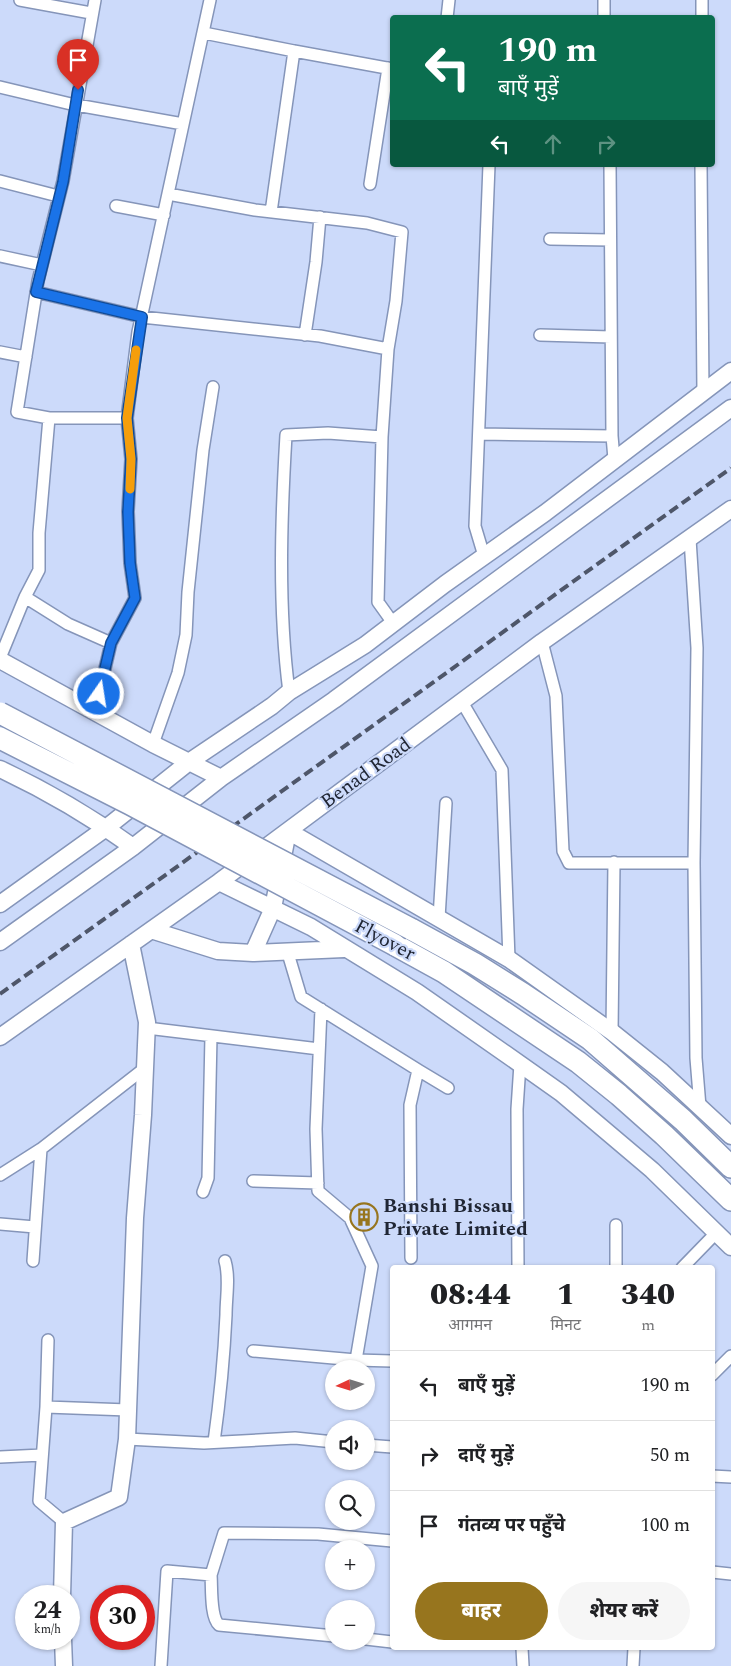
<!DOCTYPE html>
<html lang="hi">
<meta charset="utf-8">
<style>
body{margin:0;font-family:Spectral,"Noto Sans Devanagari",serif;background:#f6f6f6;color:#202124;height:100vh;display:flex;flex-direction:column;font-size:19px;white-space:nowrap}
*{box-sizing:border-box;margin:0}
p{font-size:16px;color:#757577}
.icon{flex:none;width:28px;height:28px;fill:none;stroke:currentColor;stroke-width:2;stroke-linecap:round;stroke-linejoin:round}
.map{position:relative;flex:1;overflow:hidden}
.side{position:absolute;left:390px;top:1265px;width:325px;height:385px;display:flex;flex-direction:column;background:#fff;border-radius:5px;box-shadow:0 1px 4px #0004}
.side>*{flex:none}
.banner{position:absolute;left:390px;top:15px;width:325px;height:152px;border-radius:5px;box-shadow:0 1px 4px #0004;background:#0b6e4f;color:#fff;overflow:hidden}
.needle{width:32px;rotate:266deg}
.tools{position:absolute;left:325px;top:1360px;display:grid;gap:10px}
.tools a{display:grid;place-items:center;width:50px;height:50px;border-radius:50%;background:#fff;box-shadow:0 1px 4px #0004;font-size:25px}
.speed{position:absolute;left:15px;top:1585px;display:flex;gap:10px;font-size:25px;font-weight:700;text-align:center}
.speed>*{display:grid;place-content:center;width:65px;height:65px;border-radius:50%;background:#fff;box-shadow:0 1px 4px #0004;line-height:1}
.speed small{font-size:12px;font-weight:400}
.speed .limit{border:8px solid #d22;background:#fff;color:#111}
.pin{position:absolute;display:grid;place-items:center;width:42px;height:42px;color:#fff;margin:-51px -21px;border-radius:50% 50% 50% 0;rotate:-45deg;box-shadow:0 0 5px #0007}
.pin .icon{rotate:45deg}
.me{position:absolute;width:55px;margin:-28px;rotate:13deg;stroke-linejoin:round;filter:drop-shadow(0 0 4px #0008)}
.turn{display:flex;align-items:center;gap:18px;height:105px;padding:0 25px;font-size:22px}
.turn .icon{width:65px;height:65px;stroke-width:2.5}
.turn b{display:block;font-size:35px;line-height:42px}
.lanes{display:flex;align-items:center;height:48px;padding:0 25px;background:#0003;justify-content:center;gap:25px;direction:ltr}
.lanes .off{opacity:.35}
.eta{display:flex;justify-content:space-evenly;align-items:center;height:85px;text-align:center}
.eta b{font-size:30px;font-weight:800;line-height:35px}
.action{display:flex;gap:10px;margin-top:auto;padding:10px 25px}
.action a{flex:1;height:58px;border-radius:30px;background:#97751e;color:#fff;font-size:20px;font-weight:800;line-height:58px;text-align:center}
.action a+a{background:#f6f6f6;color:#202124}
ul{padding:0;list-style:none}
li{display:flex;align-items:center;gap:15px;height:70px;padding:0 25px;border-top:1px solid #e0e0e0}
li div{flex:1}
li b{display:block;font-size:19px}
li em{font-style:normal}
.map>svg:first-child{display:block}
.building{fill:#587759}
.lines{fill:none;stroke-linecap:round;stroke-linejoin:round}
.street-casing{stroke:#8595b9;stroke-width:14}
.secondary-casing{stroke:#8595b9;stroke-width:19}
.highway-casing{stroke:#8595b9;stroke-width:24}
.street{stroke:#fff;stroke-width:11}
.secondary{stroke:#fff;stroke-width:16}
.highway{stroke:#fff;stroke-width:21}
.rail{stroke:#4e5669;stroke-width:4;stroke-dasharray:10 5;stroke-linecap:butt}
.highway-bridge-casing{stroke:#8595b9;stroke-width:24;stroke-linecap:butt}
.highway-bridge{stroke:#fff;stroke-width:21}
.route-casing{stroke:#114b97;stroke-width:12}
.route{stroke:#1a73e8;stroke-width:9}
.slow{stroke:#f59e0b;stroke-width:9}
.labels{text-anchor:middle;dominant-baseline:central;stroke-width:4.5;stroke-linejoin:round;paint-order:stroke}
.street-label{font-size:20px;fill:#202634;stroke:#ccdafa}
.poi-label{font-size:20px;font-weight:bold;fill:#202634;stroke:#ccdafa;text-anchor:start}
</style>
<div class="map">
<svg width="731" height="1666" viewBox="0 0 731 1666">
<rect width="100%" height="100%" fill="#ccdafa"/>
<path class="building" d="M372 1210 373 1222 361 1223 355 1211Z"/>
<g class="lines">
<g class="street-casing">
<path id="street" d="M20 0 91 13
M95 0 63 181 38 281 17 412 49 418H127L138 332 210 0
M604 0V18
M447 18 449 0
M702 18V0
M204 33 294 51 271 212
M294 51 392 69
M0 87 71 104 183 124
M610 165 612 436 614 459
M701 165 703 392
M0 181 58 196
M370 184 388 68
M168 194 255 210 367 223 402 232 396 301 388 349
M116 206 164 215
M550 239 610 240
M0 256 42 265
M36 292 142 317 320 336 388 349 382 437
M305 335 316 262 320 217
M540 335 611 337
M0 352 26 357
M480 434 612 436
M690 539 697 648 694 863 696 1058 700 1107
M484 556 475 526 489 165
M25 597 68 624 111 643
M542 642 556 696 563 851 569 863H694
M0 658 25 597 39 570V533L49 418
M289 692C278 607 281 520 286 435L328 433 382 437 378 602 393 623
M462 702 502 770 509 959
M95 711 111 643 135 598 130 563 128 511 131 459 127 418
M153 744 178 673 186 635 188 592 203 450 213 387
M439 918 446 803
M287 950 301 997 418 1070 410 1105 411 1258
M321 1009 316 1129 318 1191 350 1218 372 1266 356 1360 392 1361
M147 1028 319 1049
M612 1032 614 862
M418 1070 448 1088
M0 1175 41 1149
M253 1181 318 1183
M203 1192 208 1178 211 1036
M0 1224 35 1227
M616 1225V1268
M33 1261 41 1149 145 1068
M518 1268 517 1109 520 1064
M682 1268 716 1233
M253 1351 356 1360
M712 1375 731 1356
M46 1407 48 1340
M127 1439 204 1443 295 1438 334 1442
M214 1442C220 1399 224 1358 226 1315 226 1297 230 1278 225 1261
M366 1445 392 1447
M0 1457 42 1455
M712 1476 731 1477
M64 1522 39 1501 46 1407 128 1410
M712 1572 731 1574
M211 1575C212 1587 210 1617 219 1625L334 1636
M366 1639 392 1642
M522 1648 523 1666
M161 1666 167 1571 211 1575 224 1533 318 1534 392 1541
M633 1666 634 1648"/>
</g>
<g class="secondary-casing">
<path id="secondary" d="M0 660 153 744 221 778
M0 769C47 791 91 817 133 847
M288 831 509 959 612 1032 662 1072 731 1136
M219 882 311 927 417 992 520 1064 561 1093 652 1170 731 1247
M0 904 106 828 189 762 272 706 289 692 365 645 445 584 545 513 731 371
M151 930 218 951 253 953 344 949
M0 942 133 847 221 778 334 700 731 408
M253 953 273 908 288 831
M0 1037 219 882 542 642 731 509
M62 1596 64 1522 119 1497 127 1439 135 1218 143 1115 147 1022 131 944
M63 1639 64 1666"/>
</g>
<g class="highway-casing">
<path id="highway" d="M411 929 475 964 523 994 590 1039 683 1120 731 1167
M395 945 444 972 578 1062 619 1095 664 1135 731 1200"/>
</g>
<use href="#street" class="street"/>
<use href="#secondary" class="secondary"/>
<use href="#highway" class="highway"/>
<path class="rail" d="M0 994 731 468"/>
<g class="highway-bridge-casing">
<path id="highway-bridge" d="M0 713 411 929
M0 738 130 804 395 945"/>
</g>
<use href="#highway-bridge" class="highway-bridge"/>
</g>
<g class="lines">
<g class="route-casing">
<path id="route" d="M78 90 63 182 36 292 142 317 127 418 131 459 128 512 130 563 135 598 111 643 99 694"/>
</g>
<use href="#route" class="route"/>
<path class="slow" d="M130 489 131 459 127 418 136 350"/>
</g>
<defs>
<g id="building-ring" transform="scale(1.4375)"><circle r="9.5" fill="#ccdafa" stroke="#97751e" stroke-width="1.5"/><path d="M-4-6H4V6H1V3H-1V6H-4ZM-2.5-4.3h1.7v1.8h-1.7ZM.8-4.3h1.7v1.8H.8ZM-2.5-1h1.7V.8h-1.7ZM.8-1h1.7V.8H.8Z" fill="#97751e"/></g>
</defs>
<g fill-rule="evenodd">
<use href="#building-ring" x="364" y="1217"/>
</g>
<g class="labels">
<g class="street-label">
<text transform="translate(366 773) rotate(-36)">Benad Road</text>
<text transform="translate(385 940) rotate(28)">Flyover</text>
</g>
<g class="poi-label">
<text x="383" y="1206">Banshi Bissau<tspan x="383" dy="23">Private Limited</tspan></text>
</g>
</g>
</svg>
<div class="tools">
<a><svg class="needle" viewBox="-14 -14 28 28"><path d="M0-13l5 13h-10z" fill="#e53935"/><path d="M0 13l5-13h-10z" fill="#757577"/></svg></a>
<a><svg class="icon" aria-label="sound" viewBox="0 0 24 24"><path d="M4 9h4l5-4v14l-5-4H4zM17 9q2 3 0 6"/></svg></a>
<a><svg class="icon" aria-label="search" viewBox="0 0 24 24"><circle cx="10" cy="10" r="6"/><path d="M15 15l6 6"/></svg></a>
<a>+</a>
<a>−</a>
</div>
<div class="speed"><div>24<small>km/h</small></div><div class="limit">30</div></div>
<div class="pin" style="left:78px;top:90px;background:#d93025"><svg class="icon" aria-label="arrive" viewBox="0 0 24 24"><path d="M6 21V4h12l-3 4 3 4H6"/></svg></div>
<svg class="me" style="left:99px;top:694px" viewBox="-20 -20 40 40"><circle r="17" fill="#1a73e8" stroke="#fff" stroke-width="3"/><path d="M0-11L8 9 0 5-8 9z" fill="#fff"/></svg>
<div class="banner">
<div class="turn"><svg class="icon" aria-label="left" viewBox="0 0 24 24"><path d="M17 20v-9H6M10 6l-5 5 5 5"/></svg><div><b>190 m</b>बाएँ मुड़ें</div></div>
<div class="lanes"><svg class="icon" aria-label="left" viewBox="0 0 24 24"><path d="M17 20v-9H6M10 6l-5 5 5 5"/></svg><svg class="icon off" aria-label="ahead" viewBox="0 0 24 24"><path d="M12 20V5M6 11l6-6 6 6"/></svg><svg class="icon off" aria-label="right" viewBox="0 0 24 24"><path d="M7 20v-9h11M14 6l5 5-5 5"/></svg></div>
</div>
<section class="side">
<div class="eta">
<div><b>08:44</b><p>आगमन</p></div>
<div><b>1</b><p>मिनट</p></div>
<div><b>340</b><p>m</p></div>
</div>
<ul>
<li><svg class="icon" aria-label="left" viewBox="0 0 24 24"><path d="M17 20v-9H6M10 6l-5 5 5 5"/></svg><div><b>बाएँ मुड़ें</b></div><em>190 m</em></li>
<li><svg class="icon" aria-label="right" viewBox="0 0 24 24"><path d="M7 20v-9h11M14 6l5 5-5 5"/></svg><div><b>दाएँ मुड़ें</b></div><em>50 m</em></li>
<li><svg class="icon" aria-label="arrive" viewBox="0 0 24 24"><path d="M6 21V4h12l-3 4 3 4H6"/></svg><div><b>गंतव्य पर पहुँचे</b></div><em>100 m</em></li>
</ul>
<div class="action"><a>बाहर</a><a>शेयर करें</a></div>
</section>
</div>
